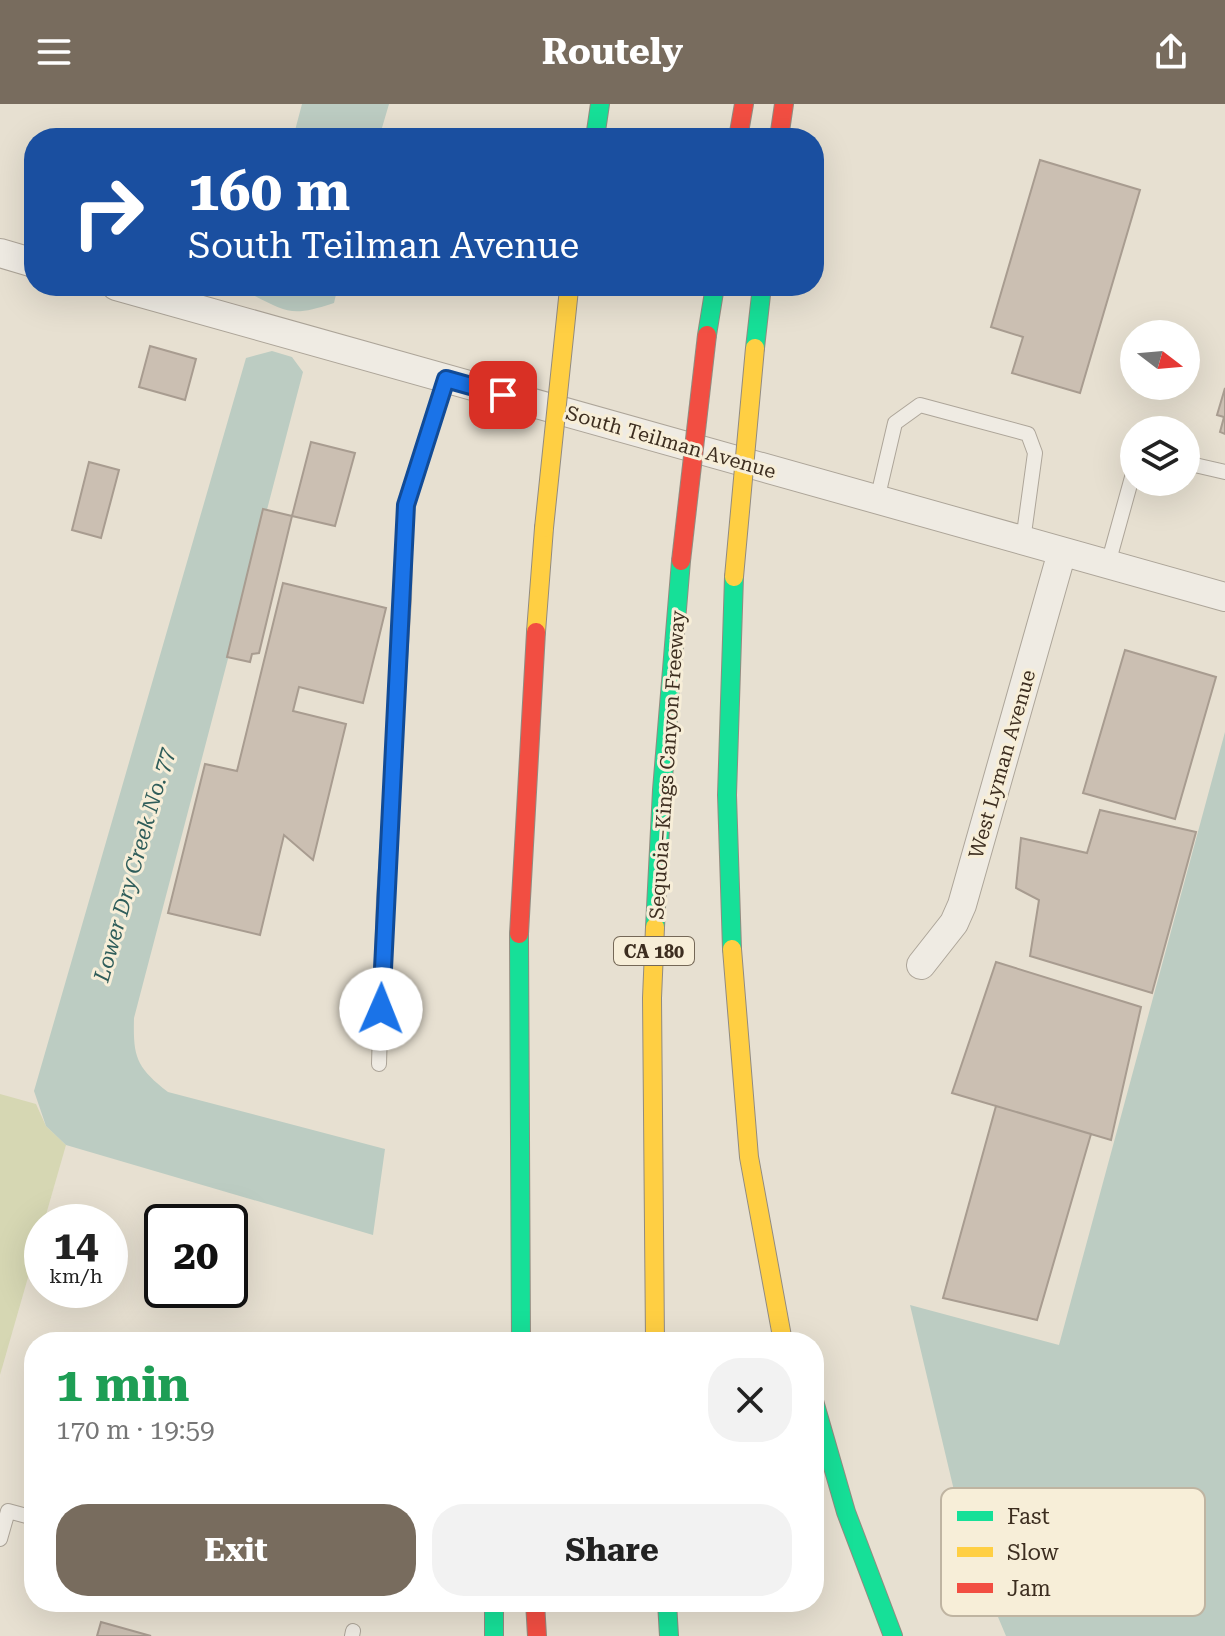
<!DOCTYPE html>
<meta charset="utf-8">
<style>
body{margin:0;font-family:"Roboto Serif",serif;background:#f2f2f2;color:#222;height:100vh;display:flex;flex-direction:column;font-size:30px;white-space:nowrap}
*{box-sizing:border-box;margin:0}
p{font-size:26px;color:#767676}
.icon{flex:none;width:44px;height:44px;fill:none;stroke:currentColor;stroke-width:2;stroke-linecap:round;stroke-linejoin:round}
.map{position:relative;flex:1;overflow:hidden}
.panel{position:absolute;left:24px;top:1228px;width:800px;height:280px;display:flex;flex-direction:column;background:#fff;border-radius:32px;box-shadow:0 8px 32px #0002}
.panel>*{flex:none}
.guide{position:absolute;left:24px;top:24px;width:800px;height:168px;border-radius:32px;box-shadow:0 8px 32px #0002;background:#1a4fa0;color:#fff;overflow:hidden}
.needle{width:52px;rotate:106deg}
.tools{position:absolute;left:1120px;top:216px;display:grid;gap:16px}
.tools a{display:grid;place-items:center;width:80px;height:80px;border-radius:50%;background:#fff;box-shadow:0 8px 32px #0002;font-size:40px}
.speed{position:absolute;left:24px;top:1100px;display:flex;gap:16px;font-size:40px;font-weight:700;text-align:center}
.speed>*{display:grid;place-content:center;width:104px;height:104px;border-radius:50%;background:#fff;box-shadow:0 8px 32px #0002;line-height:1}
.speed small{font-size:20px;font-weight:400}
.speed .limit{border:4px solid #111;border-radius:12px;background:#fff;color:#111}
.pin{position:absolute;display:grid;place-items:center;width:68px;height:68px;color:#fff;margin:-34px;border-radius:16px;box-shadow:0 4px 12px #0006}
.me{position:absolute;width:88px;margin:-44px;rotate:1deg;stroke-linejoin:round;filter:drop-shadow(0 0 6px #0008)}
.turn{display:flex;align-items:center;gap:28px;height:168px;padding:0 32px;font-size:36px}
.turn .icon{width:104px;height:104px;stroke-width:2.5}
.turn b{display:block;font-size:56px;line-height:68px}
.round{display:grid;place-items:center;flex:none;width:84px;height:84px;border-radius:32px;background:#f2f2f2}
.overview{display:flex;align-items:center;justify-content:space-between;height:136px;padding:0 32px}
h1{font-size:48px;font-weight:700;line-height:60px;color:#1e9e55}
.button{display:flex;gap:16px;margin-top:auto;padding:16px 32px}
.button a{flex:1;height:92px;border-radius:32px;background:#786c5e;color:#fff;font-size:32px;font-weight:700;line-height:92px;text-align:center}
.button a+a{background:#f2f2f2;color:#222}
header{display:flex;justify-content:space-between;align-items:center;height:104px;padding:0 32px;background:#786c5e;color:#fff;font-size:36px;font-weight:700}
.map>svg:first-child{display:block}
.green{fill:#d6d7b3}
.water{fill:#bcccc2}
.building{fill:#cbbfb2;stroke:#a89c90;stroke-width:2}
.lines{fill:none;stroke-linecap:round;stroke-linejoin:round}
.lane-casing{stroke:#ada599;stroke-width:16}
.street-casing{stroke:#ada599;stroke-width:30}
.fast-casing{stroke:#928b80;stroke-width:20}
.slow-casing{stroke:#928b80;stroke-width:20}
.jam-casing{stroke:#928b80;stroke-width:20}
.lane{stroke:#efebe3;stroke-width:14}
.street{stroke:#efebe3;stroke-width:28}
.fast{stroke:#16e098;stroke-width:18}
.slow{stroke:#ffcf43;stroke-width:18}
.jam{stroke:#f24e42;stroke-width:18}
.slow-bridge-casing{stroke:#928b80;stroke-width:20;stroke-linecap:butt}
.jam-bridge-casing{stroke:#928b80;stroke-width:20;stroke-linecap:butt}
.slow-bridge{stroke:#ffcf43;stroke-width:18}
.jam-bridge{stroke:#f24e42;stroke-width:18}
.route-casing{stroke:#114b97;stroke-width:20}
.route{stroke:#1a73e8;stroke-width:14}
.labels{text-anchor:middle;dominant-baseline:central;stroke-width:6;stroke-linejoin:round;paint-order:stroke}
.shield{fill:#f7eed8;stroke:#756857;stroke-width:2}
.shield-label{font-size:18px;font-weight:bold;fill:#3d2e20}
.street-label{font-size:20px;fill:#3d2e20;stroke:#f7eed8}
.water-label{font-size:22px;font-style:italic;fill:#2f5d5a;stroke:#f7eed8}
.key{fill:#f7eed8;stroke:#bfb4a1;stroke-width:2}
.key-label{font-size:22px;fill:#3d2e20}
</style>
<header><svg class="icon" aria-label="menu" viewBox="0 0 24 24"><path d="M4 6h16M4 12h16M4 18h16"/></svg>Routely<svg class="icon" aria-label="share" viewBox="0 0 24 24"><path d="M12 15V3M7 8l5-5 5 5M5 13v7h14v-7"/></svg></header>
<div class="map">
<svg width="1225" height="1532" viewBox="0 0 1225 1532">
<rect width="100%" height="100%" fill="#e7e0d1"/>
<path class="green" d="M0 990 36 1000 46 1022 66 1041 0 1271Z"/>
<path class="water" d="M302 0H389L379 34H293Z
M251 182H338L334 199C291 213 288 209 249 189Z
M272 247 292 253 303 268 134 914C133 953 136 963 168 988L385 1045 373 1131 66 1041 46 1022 34 987 246 254Z
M1225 628V1532H1006L966 1437 910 1201 1059 1241Z"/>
<path class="building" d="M1040 56 1140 86 1080 289 1012 269 1023 233 991 223Z
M150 242 196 255 185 296 139 283Z
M1225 284V330L1220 328 1224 313 1217 311Z
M311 338 355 349 335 422 292 412Z
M89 358 119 366 101 434 72 426Z
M263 405 292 412 259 549 252 550 250 558 227 553Z
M283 479 386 504 363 599 299 583 293 607 346 620 313 756 284 731 260 831 168 809 205 660 237 667Z
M1125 546 1216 573 1175 715 1083 689Z
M1100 706 1196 728 1152 889 1030 852 1039 796 1016 784 1021 734 1087 749Z
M996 858 1141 903 1111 1036 952 989Z
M996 1002 1091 1030 1037 1216 943 1194Z
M101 1518 151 1532H97Z"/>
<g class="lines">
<g class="lane-casing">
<path id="lane" d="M1186 359 1225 368
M877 396 895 319 920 301 1028 330 1035 349 1023 437
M1108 460 1134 366
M379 960 384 795 404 495 406 401 446 275
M0 1435 8 1407 34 1414
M352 1532 353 1527"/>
</g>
<g class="street-casing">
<path id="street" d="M0 149 34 159
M116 182 1225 493
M921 861 954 819 962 801 1062 448"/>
</g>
<g class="fast-casing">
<path id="fast" d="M595 34 600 0
M707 231 715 182
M755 244 762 182
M655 823 662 686 681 457
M519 830 521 1238
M732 845 727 691 734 473
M814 1297 846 1408 893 1532
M494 1498V1532
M667 1498 669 1532"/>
</g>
<g class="slow-casing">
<path id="slow" d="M536 528 544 424
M732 845 749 1053 783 1238
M655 1238 652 894 655 823"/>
</g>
<g class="jam-casing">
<path id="jam" d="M738 34 744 0
M779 34 784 0
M519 830 536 528
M535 1498 537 1532"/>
</g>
<use href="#lane" class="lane"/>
<use href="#street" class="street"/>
<use href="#fast" class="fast"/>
<use href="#slow" class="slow"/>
<use href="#jam" class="jam"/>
<g class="slow-bridge-casing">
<path id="slow-bridge" d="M544 424 569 185
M734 473 755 244"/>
</g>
<g class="jam-bridge-casing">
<path id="jam-bridge" d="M681 457 707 231"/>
</g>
<use href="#slow-bridge" class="slow-bridge"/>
<use href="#jam-bridge" class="jam-bridge"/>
</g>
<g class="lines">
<g class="route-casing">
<path id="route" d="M381 905 406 401 446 275 503 291"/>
</g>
<use href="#route" class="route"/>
</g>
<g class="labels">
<rect class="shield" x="614" y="833" width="80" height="28" rx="6"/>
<g class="shield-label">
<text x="654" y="847">CA 180</text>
</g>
<g class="street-label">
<text transform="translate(671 338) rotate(16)">South Teilman Avenue</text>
<text transform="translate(1002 660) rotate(-74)">West Lyman Avenue</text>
<text transform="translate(667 661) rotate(-86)">Sequoia–Kings Canyon Freeway</text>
</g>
<g class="water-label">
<text transform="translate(134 761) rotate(-74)">Lower Dry Creek No. 77</text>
</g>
</g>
<rect x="941" y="1384" width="264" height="128" rx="12" class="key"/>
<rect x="957" y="1407" width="36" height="10" fill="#16e098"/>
<rect x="957" y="1443" width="36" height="10" fill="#ffcf43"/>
<rect x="957" y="1479" width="36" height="10" fill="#f24e42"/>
<g class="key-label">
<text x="1007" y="1420">Fast</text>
<text x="1007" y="1456">Slow</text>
<text x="1007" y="1492">Jam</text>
</g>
</svg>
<div class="tools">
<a><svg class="needle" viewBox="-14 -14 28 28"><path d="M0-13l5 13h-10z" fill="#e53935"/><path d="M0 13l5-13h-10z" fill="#767676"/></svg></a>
<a><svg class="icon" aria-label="layers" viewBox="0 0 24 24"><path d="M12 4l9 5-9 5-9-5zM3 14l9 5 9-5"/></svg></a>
</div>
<div class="speed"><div>14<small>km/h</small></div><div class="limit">20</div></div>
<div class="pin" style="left:503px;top:291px;background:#d93025"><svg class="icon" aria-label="arrive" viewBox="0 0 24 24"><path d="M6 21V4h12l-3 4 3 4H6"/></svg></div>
<svg class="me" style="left:381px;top:905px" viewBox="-20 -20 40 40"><circle r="19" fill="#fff"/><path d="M0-13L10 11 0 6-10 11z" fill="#1a73e8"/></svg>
<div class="guide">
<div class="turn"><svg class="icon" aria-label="right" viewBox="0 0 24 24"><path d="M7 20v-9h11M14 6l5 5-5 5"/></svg><div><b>160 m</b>South Teilman Avenue</div></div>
</div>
<section class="panel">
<div class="overview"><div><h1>1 min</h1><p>170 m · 19:59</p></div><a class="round"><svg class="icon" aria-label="close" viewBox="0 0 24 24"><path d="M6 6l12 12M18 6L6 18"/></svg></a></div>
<div class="button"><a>Exit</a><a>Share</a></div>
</section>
</div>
